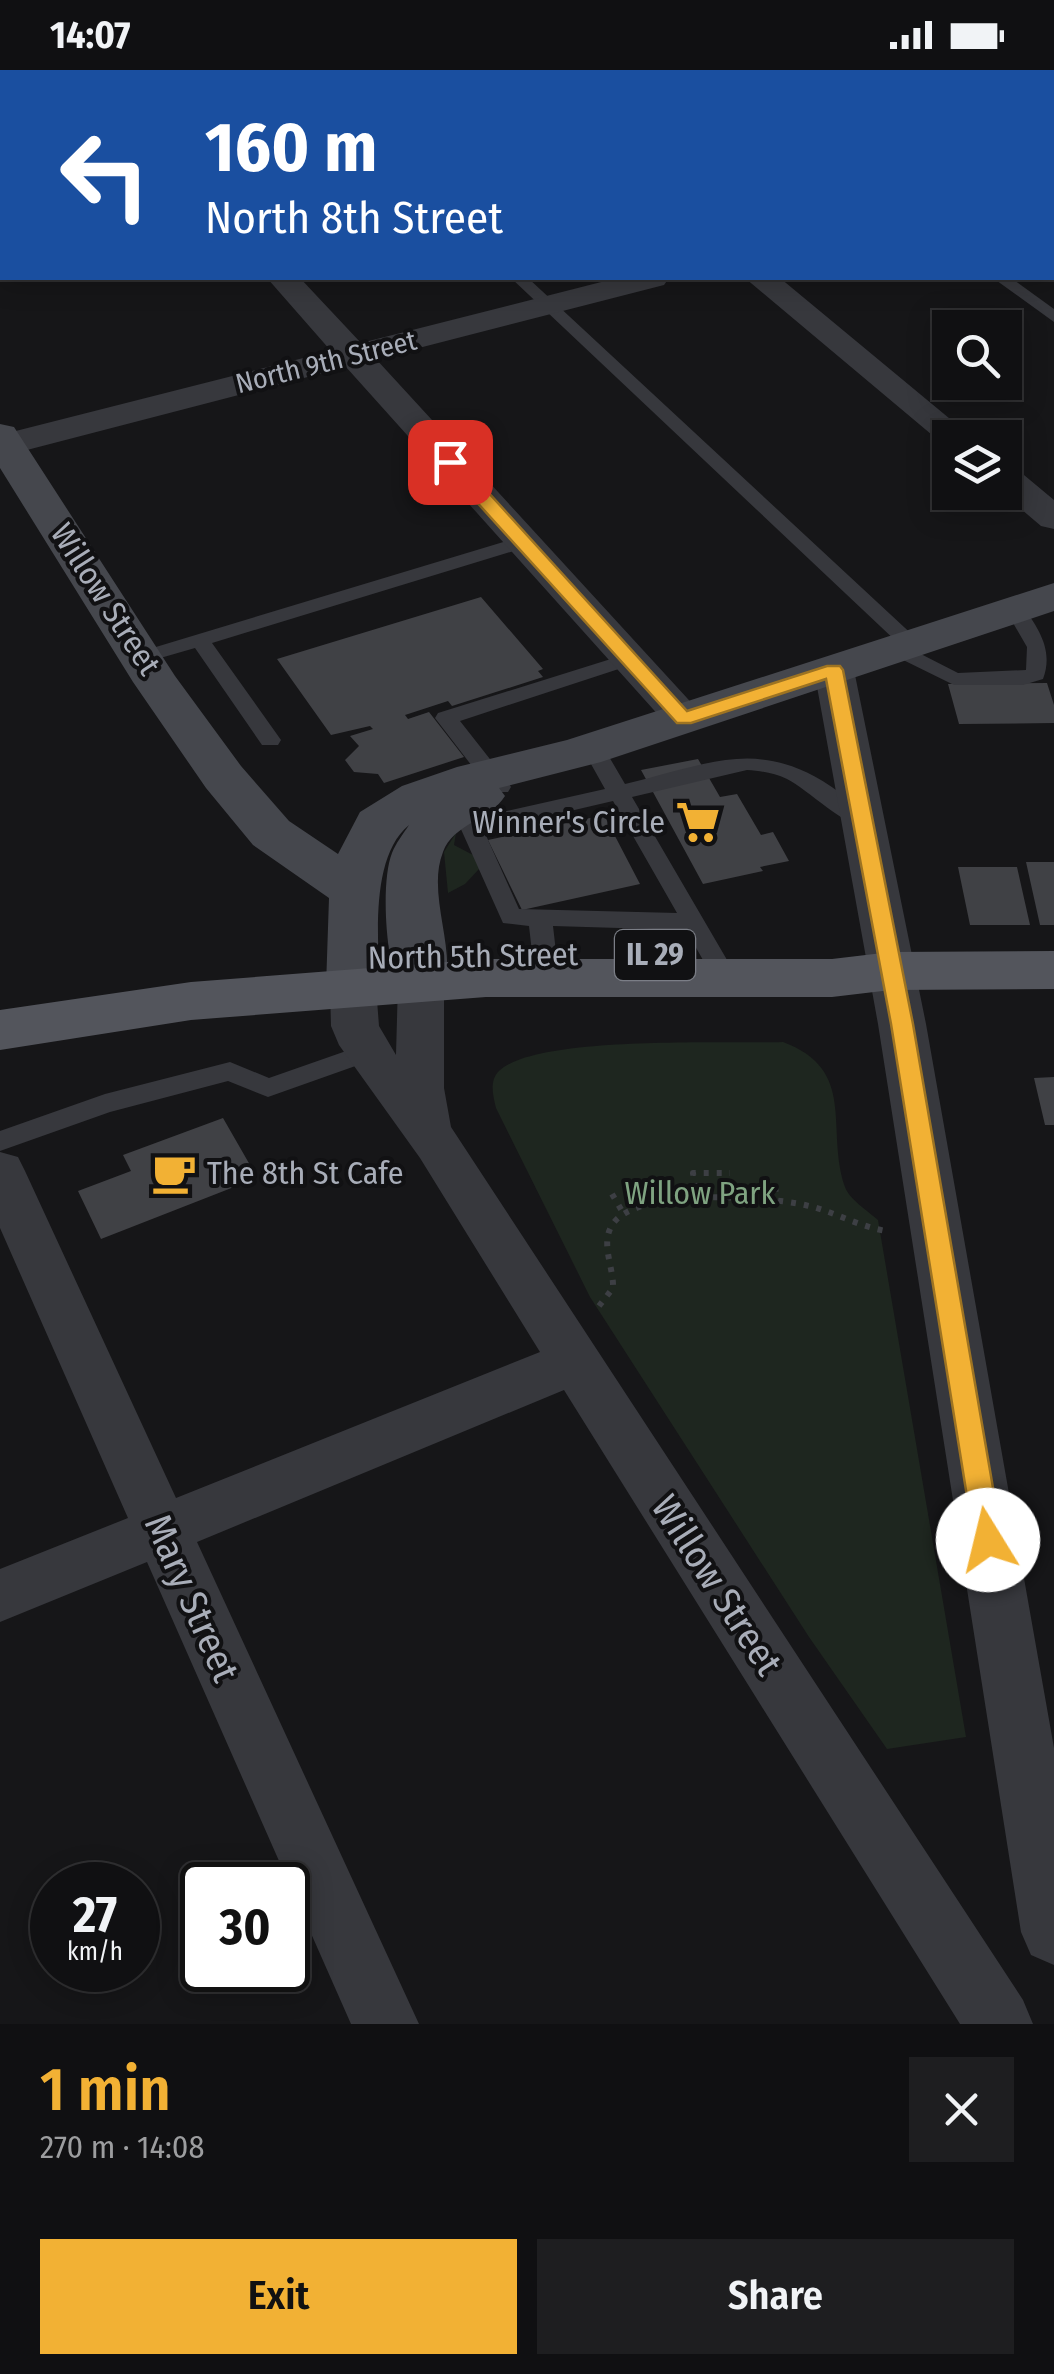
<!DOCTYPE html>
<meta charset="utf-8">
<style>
body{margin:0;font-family:"Fira Sans Condensed",sans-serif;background:#1e1e20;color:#f1f3f6;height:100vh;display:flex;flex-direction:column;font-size:38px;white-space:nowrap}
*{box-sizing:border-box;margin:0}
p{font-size:32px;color:#9c9d9f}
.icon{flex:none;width:55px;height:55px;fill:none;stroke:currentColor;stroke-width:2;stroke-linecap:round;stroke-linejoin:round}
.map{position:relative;height:1954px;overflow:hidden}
.details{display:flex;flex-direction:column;background:#101012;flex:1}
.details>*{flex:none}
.banner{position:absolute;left:0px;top:0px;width:1055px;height:210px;box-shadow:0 5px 25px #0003,0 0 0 2px #303032;background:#1a4fa0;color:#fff;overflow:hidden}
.fabs{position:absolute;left:932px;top:240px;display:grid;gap:20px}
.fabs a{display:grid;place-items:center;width:90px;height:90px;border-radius:0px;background:#101012;box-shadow:0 5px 25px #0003,0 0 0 2px #303032;font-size:50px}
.speed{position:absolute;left:30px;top:1792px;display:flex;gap:20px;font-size:50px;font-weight:700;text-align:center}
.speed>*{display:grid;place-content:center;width:130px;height:130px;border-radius:50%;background:#101012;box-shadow:0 5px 25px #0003,0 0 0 2px #303032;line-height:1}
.speed small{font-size:25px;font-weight:400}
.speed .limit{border:5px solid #111;border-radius:15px;background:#fff;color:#111}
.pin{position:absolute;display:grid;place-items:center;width:85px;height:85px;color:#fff;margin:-42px;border-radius:20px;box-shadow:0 5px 15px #0006}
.me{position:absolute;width:110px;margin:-55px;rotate:351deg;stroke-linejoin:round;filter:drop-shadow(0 0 8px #0008)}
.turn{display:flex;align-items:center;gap:35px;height:210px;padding:0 40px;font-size:45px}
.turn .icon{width:130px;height:130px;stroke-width:2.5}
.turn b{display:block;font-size:70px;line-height:85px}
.round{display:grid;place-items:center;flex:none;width:105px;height:105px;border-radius:0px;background:#1e1e20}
.overview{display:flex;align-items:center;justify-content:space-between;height:170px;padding:0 40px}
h1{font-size:60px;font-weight:600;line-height:75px;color:#f2b134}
.primary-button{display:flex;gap:20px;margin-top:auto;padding:20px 40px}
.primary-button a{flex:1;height:115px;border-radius:0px;background:#f2b134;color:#111;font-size:40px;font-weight:600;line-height:115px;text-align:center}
.primary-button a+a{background:#1e1e20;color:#f1f3f6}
.status{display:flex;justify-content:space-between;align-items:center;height:70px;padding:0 50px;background:#101012;direction:ltr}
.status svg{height:28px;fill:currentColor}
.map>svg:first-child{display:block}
.green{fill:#1e261f}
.building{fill:#404145}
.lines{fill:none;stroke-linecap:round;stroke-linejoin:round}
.path{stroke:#3d3f44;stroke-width:6;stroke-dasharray:5 8;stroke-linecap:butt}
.lane{fill:#37383d;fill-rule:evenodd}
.street{fill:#37383d;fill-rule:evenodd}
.secondary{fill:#45474d;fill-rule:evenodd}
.primary{fill:#53555c;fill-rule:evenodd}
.route{fill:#f2b134;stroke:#9d7322;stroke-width:2.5}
.labels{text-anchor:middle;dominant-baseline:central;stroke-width:8;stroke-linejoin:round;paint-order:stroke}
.far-street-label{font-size:28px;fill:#a8adb8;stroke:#111113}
.shield{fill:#111113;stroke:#7b7e86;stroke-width:2.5}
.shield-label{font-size:30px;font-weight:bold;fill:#a8adb8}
.street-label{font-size:32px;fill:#a8adb8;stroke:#111113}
.poi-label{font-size:32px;fill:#a8adb8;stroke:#111113;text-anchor:end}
.park-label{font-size:32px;fill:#7fa381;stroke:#111113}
.near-street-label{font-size:38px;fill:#a8adb8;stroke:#111113}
</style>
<div class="status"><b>14:07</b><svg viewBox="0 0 49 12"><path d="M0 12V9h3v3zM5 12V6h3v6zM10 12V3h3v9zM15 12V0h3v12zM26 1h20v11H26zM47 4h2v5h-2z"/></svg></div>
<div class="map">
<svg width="1054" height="1954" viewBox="0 0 1054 1954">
<rect width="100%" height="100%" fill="#161618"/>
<path class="green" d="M456 763 454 775 473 785 480 798 465 814 448 823 444 782Z
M783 972C858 1000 825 1058 845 1117 849 1129 868 1141 878 1150L966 1667 887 1679 809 1567 590 1227 496 1038C493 1025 489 1011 499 1001 537 965 725 974 783 972Z"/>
<path class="building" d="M481 527 543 599 538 601 543 607 452 636 448 631 405 645 408 649 429 642 464 687 384 713 378 704 354 702 345 690 359 676 350 666 373 659 370 656 331 665 277 589Z
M1047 613 1054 635V653L959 654 948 614Z
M698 689 720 727 737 724 761 765 773 762 789 791 760 797 763 801 703 814 641 700Z
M604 745 640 814 522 840 488 770Z
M1026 792H1054V855H1040Z
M958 797H1017L1030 855H970Z
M1054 1007V1055H1045L1034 1008Z
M223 1048 250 1095 226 1105 234 1117 101 1169 78 1121 131 1101 123 1085Z"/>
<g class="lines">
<path class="path" d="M775 1117 777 1131
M612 1124 622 1141
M697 1131 693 1103H730
M599 1236 613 1218C614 1199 601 1175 611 1157 631 1117 766 1126 805 1135 833 1141 857 1156 886 1161"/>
<path class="lane" d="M292 0H307L308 2H293Z
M708 0H724L725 2H709Z
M511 208H528L918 570 921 574 913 580 958 603 1026 600 1027 577 1005 539 1015 533 1022 535C1038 558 1054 580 1043 609L1023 615H954L889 583 886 579 889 575 898 573Z
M993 208H1011L1054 239V252Z
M523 466 530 468V476L212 573 281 670 278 675H262L195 578 143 593 133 587 136 583Z
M630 583 640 589 637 593 460 651 508 712 511 717 508 722H492L435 648 438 643Z
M593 671 601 673 625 714C710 694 761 665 839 722 852 731 866 740 875 752L872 757C851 763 809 720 787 709 774 703 762 701 747 700L632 727 737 907 725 916 716 913 686 860 553 856 559 908 547 917 535 908 529 856 503 853 460 757 471 749 605 719 582 678ZM613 731 677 843 519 839 484 761Z
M369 973 378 976 382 982 378 988 268 1027 228 1011 110 1042 0 1081V1061L105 1024 230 992 269 1008Z"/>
<path class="street" d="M495 0H524L526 2H497Z
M915 0H945L947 2H917Z
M1052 72 1054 73V91L1052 90Z
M267 208H300L361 273 617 208H669L664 215 376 289 698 640 704 649 698 658 684 662 670 658 346 297 0 387V365L331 281Z
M745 208H780L973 368H950V377L944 375Z
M1005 397 1018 400 1054 430V459L1041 456 1001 422H1005Z
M834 588 848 591 854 600 926 954 1054 1678V1895L1031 1885 1021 1862 878 954 814 600 820 591Z
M421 897 437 901 444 913V1018L451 1057 1023 1930 1033 1954H960L564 1320 197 1472 419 1954H351L147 1492 0 1552V1499L128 1448 0 1158V1082L18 1087 25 1101 176 1428 540 1282 420 1088 339 975 331 956 330 917 337 905 353 901 369 905 376 917 379 956 396 985 398 913 405 901Z"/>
<path class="secondary" d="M0 354 14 357 175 606 241 696 289 751 338 784 360 742 402 716 457 697 567 670 1054 513V541L601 692 499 718 505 726C490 750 453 754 443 782 425 827 462 889 440 926L421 932 402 926C386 899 380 813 392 783 396 773 403 764 409 755 370 787 378 870 380 917L372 931 353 936 334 931 326 917 329 828 253 775 206 718 133 612 0 398Z"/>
<path class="primary" d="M1054 881V919L891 920 832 927H486L191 950 0 980V940L191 912 486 889H832L891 882Z"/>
</g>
<path class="route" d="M444 388H457L687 641 827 596H840L843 600 913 954 1002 1470 998 1479 988 1482 979 1479 974 1470 891 954 826 609 691 653H677L444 396Z"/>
<defs>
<g id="supermarket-bare" transform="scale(3.45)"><path d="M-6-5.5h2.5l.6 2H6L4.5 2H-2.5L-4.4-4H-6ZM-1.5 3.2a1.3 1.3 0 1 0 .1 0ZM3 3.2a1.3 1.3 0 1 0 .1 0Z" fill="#f2b134" stroke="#111113" stroke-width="2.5" paint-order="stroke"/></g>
<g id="cafe-bare" transform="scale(3.45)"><path d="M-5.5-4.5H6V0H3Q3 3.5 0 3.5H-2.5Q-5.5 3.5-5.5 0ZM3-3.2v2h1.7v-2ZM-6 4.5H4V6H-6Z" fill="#f2b134" stroke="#111113" stroke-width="2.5" paint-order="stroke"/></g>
</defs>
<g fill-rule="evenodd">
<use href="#supermarket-bare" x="698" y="752"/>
<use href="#cafe-bare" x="174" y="1103"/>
</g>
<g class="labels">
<g class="far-street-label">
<text transform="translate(326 292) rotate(-14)">North 9th Street</text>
</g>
<rect class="shield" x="615" y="860" width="80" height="50" rx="8"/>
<g class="shield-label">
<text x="655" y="885">IL 29</text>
</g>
<g class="street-label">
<text transform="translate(106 529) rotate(57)">Willow Street</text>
<text transform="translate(473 886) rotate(-1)">North 5th Street</text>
</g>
<g class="poi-label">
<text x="665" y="752">Winner's Circle</text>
<text x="207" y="1103" text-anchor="start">The 8th St Cafe</text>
</g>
<g class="park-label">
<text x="700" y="1123">Willow Park</text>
</g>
<g class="near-street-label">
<text transform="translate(717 1515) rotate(57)">Willow Street</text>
<text transform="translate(192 1528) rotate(66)">Mary Street</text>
</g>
</g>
</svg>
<div class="fabs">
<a><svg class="icon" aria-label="search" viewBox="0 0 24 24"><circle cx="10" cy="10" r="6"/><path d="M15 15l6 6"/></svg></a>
<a><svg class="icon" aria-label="layers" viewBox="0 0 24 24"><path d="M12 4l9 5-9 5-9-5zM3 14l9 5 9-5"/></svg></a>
</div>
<div class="speed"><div>27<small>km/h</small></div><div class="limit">30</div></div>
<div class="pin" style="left:450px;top:392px;background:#d93025"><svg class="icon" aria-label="arrive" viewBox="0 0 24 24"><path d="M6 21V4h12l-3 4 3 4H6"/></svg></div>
<svg class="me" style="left:988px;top:1470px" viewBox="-20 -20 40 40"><circle r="19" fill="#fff"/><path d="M0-13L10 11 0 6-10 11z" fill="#f2b134"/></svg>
<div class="banner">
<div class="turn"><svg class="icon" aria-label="left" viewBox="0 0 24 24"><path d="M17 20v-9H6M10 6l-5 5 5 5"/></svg><div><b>160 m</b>North 8th Street</div></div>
</div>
</div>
<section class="details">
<div class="overview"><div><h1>1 min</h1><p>270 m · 14:08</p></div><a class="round"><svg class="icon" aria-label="close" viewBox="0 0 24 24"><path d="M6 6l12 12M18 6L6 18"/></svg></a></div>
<div class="primary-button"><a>Exit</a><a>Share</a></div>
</section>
